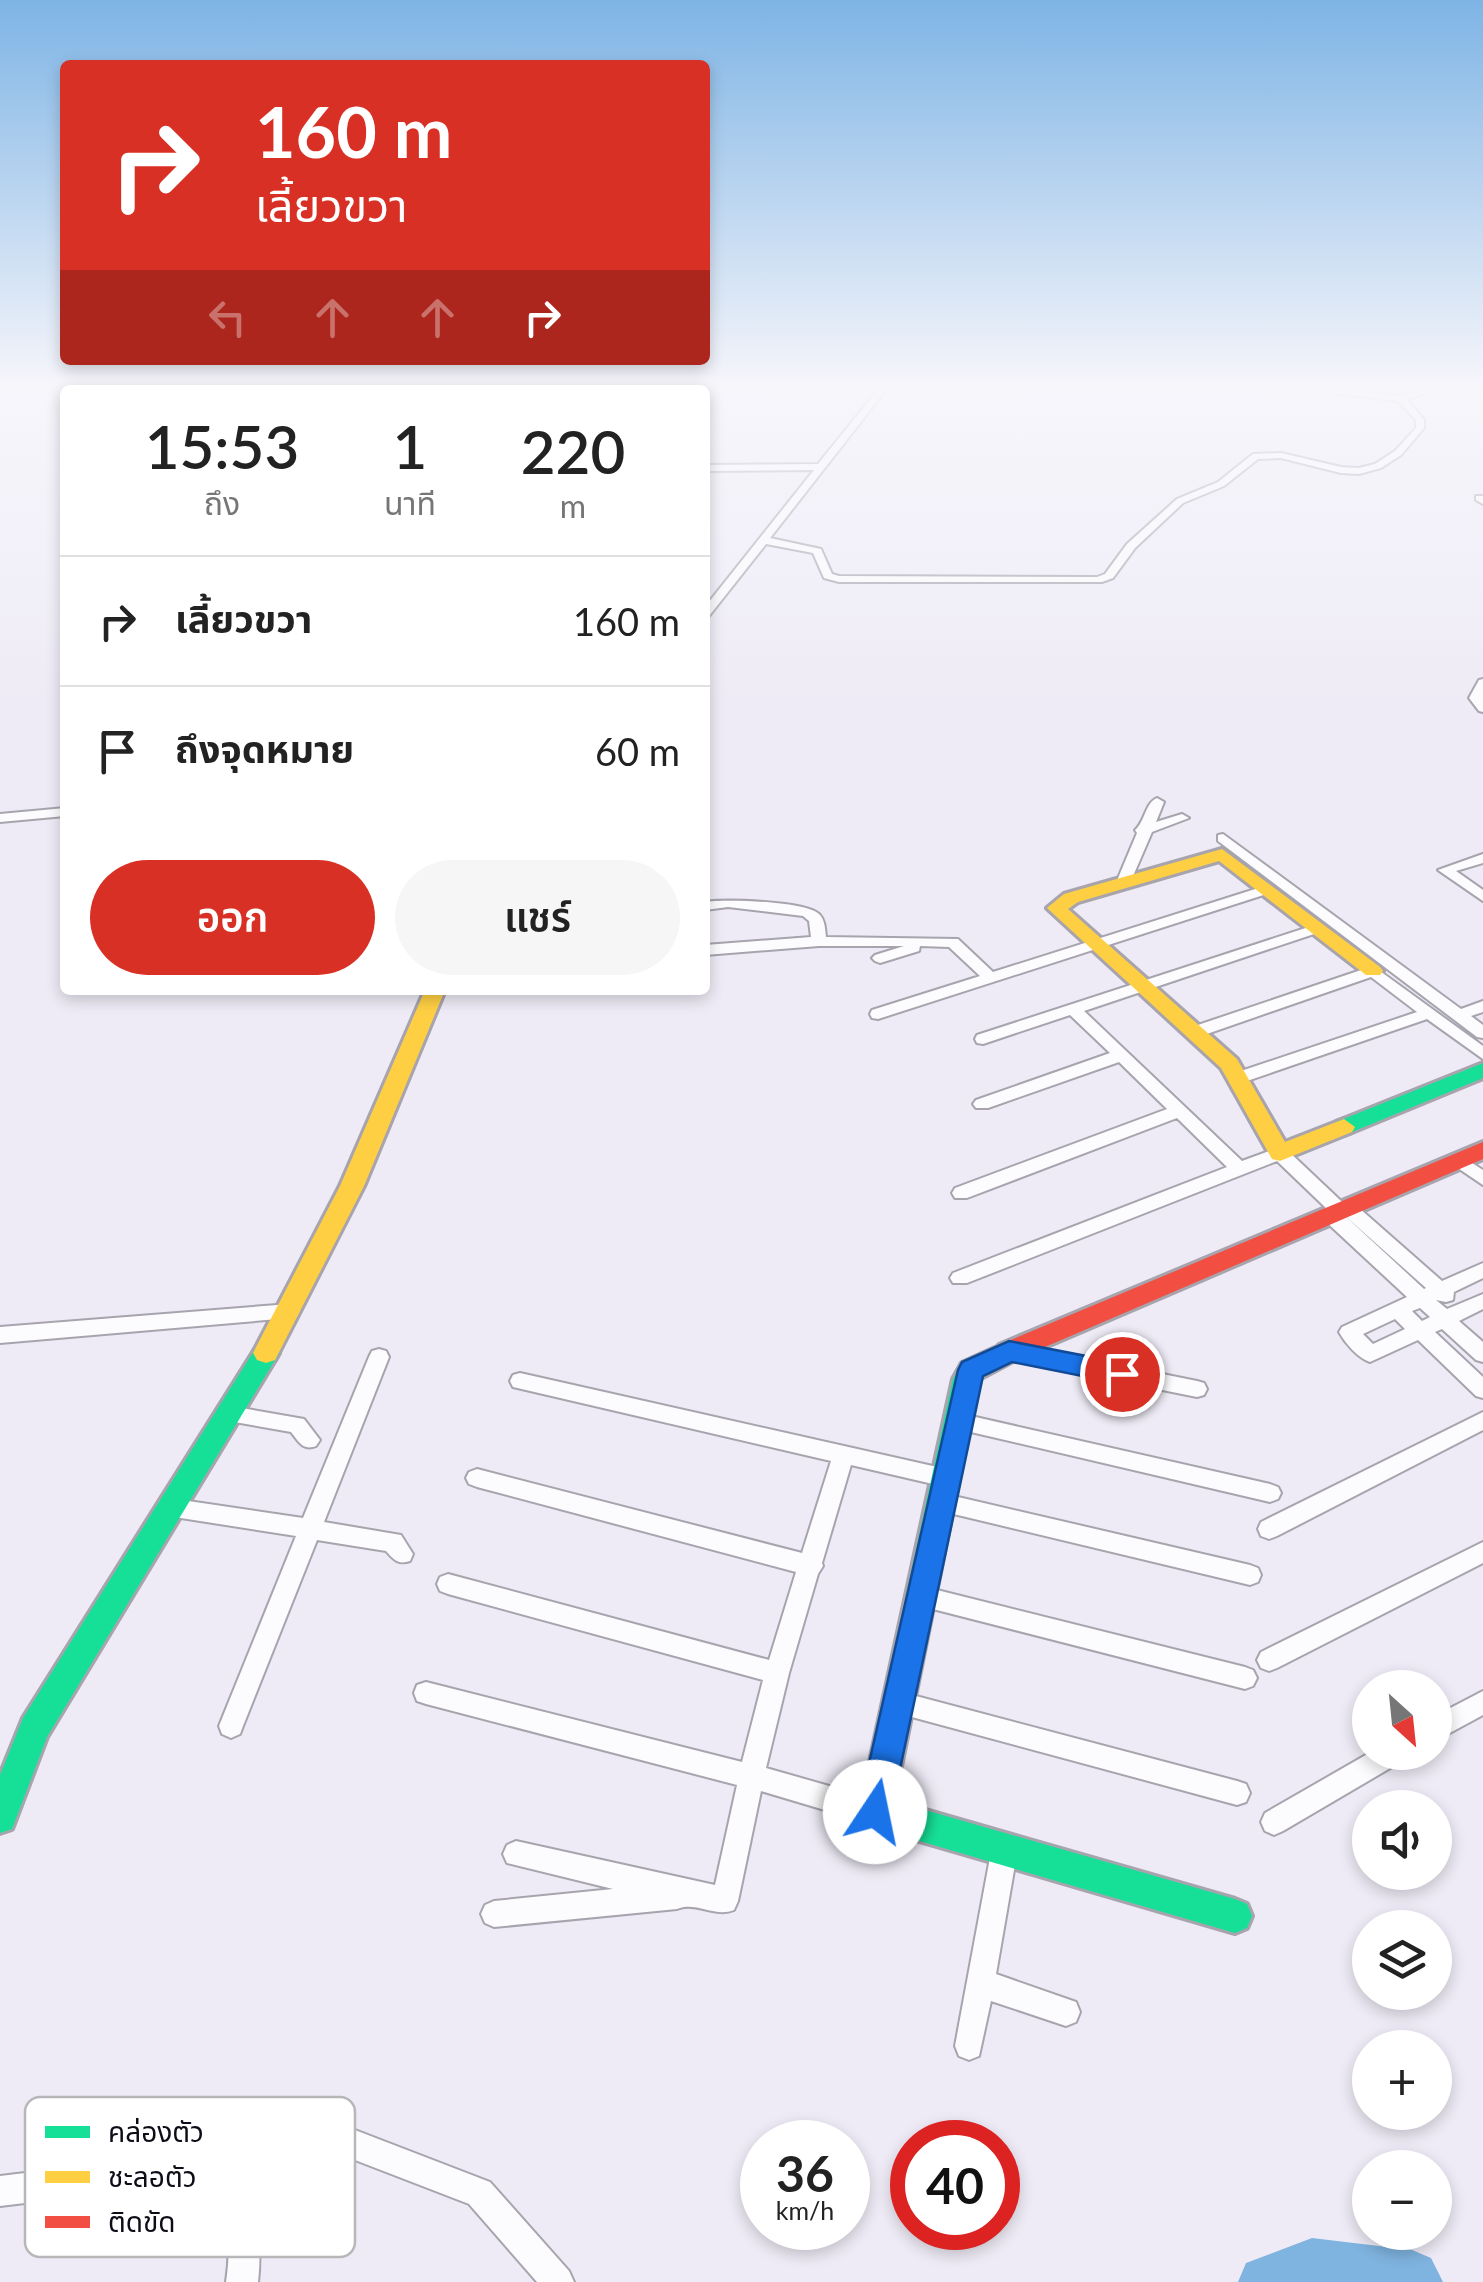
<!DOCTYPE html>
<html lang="th">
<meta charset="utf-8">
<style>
body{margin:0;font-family:Lato,"Noto Sans Thai",sans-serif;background:#f6f6f6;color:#222;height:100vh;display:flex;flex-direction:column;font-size:38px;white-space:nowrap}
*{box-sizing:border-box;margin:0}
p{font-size:32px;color:#767676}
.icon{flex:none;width:55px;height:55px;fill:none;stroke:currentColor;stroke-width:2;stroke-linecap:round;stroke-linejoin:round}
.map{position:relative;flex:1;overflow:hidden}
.panel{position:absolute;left:60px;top:385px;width:650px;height:610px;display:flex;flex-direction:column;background:#fff;border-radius:10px;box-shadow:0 5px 15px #0003}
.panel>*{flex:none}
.hud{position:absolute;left:60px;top:60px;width:650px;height:305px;border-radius:10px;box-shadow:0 5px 15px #0003;background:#d93025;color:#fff;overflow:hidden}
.needle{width:65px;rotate:153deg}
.fabs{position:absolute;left:1352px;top:1670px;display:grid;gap:20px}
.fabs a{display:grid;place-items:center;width:100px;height:100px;border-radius:50%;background:#fff;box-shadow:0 5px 15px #0003;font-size:50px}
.speed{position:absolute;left:740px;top:2120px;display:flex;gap:20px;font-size:50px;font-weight:700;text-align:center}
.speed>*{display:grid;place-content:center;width:130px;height:130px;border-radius:50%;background:#fff;box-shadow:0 5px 15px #0003;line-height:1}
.speed small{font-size:25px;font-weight:400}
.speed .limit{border:15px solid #d22;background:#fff;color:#111}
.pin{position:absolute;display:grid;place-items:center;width:85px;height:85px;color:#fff;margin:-42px;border:5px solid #fff;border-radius:50%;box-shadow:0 2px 10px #0007}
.me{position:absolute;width:110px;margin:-55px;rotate:11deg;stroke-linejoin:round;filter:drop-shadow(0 0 8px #0008)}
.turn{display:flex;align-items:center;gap:35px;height:210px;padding:0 30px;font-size:45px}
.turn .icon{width:130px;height:130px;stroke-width:2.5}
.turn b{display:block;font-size:70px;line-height:85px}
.lanes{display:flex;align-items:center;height:95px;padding:0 30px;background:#0003;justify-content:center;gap:50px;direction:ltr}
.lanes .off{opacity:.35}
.eta{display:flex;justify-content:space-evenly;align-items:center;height:170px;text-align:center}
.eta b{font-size:60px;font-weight:600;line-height:70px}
.button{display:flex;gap:20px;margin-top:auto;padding:20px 30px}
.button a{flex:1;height:115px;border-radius:60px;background:#d93025;color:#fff;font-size:40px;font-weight:600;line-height:115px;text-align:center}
.button a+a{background:#f6f6f6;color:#222}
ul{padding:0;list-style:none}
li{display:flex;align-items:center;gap:30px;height:130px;padding:0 30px;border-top:2px solid #e0e0e0}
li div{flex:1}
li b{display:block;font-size:38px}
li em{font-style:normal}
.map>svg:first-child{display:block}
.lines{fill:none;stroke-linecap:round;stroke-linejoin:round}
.river{fill:#7fb4e0;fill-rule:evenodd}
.street-casing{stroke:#a7a4ae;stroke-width:4}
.fast-casing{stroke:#a7a4ae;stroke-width:6}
.slow-casing{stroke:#a7a4ae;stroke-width:6}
.jam-casing{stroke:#a7a4ae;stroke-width:6}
.street{fill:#fcfcfe;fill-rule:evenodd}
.fast{fill:#16e098;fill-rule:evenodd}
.slow{fill:#ffcf43;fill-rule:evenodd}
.jam{fill:#f24e42;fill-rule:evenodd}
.route{fill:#1a73e8;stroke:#114b97;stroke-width:2.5}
.key{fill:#fff;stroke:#b7b6b9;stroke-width:2.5}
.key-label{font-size:28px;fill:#0f0c17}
</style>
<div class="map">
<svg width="1483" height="2282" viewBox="0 0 1483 2282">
<rect width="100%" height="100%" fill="#eeebf6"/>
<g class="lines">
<path class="river" d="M1312 2238 1412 2250 1431 2258 1443 2282H1238L1246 2263Z"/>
<g class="street-casing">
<path id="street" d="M881 386H889L770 538 821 549 832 574 839 576 1097 577 1105 574 1127 544 1177 499 1218 482 1253 454 1281 453 1341 467 1359 468 1375 464 1395 451 1416 428V420L1398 401 1301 389 1297 386 1400 396 1432 386H1443L1407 400 1424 420V428L1401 455 1381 468 1359 474 1341 473 1281 458 1258 459 1224 486 1183 503 1135 548 1113 578 1102 582H839L824 578 813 553 766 544 709 616 705 617V607L814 470 705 471V465L818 464Z
M1476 496H1483V504L1476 500Z
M1483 679V712L1479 711 1469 698 1479 680Z
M1157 798 1164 802 1156 822 1182 814 1189 818 1152 832 1130 883 1128 886H1118L1116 883 1137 833 1135 830C1145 822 1145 803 1157 798Z
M65 808V816L0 822V814Z
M1223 834 1461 1009 1483 1001V1012L1471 1016 1483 1025V1038L1477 1037 1218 841V835Z
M1483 854V863L1456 871 1483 890V901L1438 870Z
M1268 885 1275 889 1273 892 878 1019 872 1018 870 1014 872 1010 980 976 949 947 920 946 919 951 880 963 875 961 872 958 875 955 904 946H819L705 955V945L811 937 809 921 803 916 728 907 705 910V902C725 899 805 901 819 914 825 920 825 928 826 937L958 939 993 972Z
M1318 924 1325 928 1323 931 1084 1011 1242 1161 1280 1147 1286 1149 1341 1201H1351L1442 1281 1483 1263V1278L1454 1292 1453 1300 1446 1302 1436 1300 1447 1309 1483 1294V1309L1459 1321 1483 1342V1362L1476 1360 1442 1329 1435 1332 1483 1377V1398L1476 1396 1418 1340 1370 1362C1358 1358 1345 1343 1339 1332L1342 1327 1407 1297 1323 1219 1320 1214 1326 1208 1277 1161 967 1283H953L950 1278 953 1273 1227 1167 1177 1118 967 1198H955L952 1193 955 1188 1167 1109 1119 1062 988 1108H976L973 1104 976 1100 1110 1053 1070 1015 983 1044 977 1043 975 1039 977 1035ZM1343 1214 1426 1288 1424 1289ZM1420 1308 1430 1317 1422 1321 1412 1311ZM1395 1319 1405 1329 1373 1344 1363 1334Z
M1373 966 1483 1046V1059L1427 1019 1247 1081H1235L1233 1077 1235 1073 1417 1012 1371 977 1201 1036 1195 1037 1187 1032 1189 1028Z
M1458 1154 1483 1170V1185L1452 1164 1449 1160 1452 1156Z
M290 1304 297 1306 300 1311 297 1316 290 1318 0 1343V1327Z
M1009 1343 1197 1381 1204 1383 1207 1389 1204 1395 1197 1397 1009 1359 1002 1357 999 1351 1002 1345Z
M379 1349 386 1351 389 1357 324 1522 401 1535 413 1554 410 1561C398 1565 394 1560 386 1551L317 1540 243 1726 240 1734 231 1738 222 1734 219 1726 296 1536 168 1516 160 1514 157 1507 160 1500 168 1498 303 1518 369 1357 372 1351Z
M520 1373 946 1469 954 1472 957 1478 954 1484 946 1487 851 1465 822 1563 823 1566 818 1574 789 1673 766 1768 875 1799 884 1803 888 1812 884 1821 875 1825 761 1791 738 1901 734 1910C715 1918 696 1901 677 1909L494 1927 485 1923 481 1914 485 1905 494 1901 613 1889 507 1863 503 1854 507 1845 516 1841 715 1885 737 1785 426 1704 417 1701 414 1693 417 1685 426 1682 742 1762 763 1680 448 1594 440 1591 437 1584 440 1577 448 1574 769 1660 796 1572 477 1487 469 1484 466 1478 469 1472 477 1469 802 1553 831 1461 513 1387 510 1381 513 1375Z
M230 1406 304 1419 320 1440 316 1446C303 1451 299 1442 291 1432L223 1420 220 1414 223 1408Z
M1483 1412V1430L1277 1536 1269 1539 1261 1536 1258 1529 1261 1522Z
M958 1413 1270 1484 1278 1487 1281 1493 1278 1499 1270 1502 958 1429 951 1427 948 1421 951 1415Z
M941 1493 1250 1565 1258 1568 1261 1575 1258 1582 1250 1585 941 1511 933 1509 930 1502 933 1495Z
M1483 1542V1563L1277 1668 1269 1671 1261 1668 1257 1660 1261 1652Z
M921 1586 1245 1667 1253 1670 1257 1678 1253 1686 1245 1689 921 1606 913 1603 910 1596 913 1589Z
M897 1691 1237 1781 1246 1784 1250 1793 1246 1802 1237 1805 897 1713 888 1710 885 1702 888 1694Z
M1483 1691V1715L1435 1741V1716Z
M1371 1752H1407L1404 1760 1283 1831 1274 1835 1265 1831 1261 1822 1265 1813Z
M1005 1834 1014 1838 1018 1847 996 1974 1076 2002 1080 2012 1076 2022 1066 2026 991 2001 979 2056 969 2060 959 2056 955 2046 992 1847 996 1838Z
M267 2120H329L490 2182 569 2271 574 2282H537L469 2204 329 2150H267L239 2162C255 2202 263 2239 258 2282H226C232 2243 228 2208 212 2172L133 2190 0 2206V2176L133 2160 220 2140Z"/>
</g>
<g class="fast-casing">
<path id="fast" d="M1483 1063V1078L1352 1132 1344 1135 1333 1127 1336 1122Z
M1008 1342 1017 1345 1021 1352 1017 1359 979 1379 894 1801 1235 1899 1247 1904 1252 1916 1247 1928 1235 1933 875 1828 863 1824 859 1812 953 1379 962 1363Z
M266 1343 275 1346 279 1353 275 1360 47 1737 12 1829 0 1833V1775L23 1718 257 1346Z"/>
</g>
<g class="slow-casing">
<path id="slow" d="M1222 849 1380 967 1383 971 1380 975H1366L1219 861 1078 902 1068 909 1237 1059 1285 1142 1344 1119 1355 1127 1352 1132 1280 1161 1272 1159 1221 1068 1047 908 1064 894Z
M425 990H445L364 1186 275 1360 266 1363 257 1360 253 1353 340 1186Z"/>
</g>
<g class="jam-casing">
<path id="jam" d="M1483 1142V1159L1017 1359 1008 1362 999 1359 995 1352 999 1345Z"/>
</g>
<use href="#street" class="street"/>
<use href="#fast" class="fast"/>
<use href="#slow" class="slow"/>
<use href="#jam" class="jam"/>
</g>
<linearGradient id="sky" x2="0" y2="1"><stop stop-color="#7eb4e5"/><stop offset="0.55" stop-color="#f7f6fb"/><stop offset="1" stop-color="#f7f6fb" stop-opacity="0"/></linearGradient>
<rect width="1483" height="705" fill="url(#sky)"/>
<path class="route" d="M1009 1341 1122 1363 1135 1374 1122 1384 1012 1362 983 1376 891 1812 886 1824 875 1828 863 1824 858 1812 958 1370 962 1362Z"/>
<rect x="25" y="2097" width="330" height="160" rx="15" class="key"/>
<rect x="45" y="2126" width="45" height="12" fill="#16e098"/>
<rect x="45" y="2171" width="45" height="12" fill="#ffcf43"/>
<rect x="45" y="2216" width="45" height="12" fill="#f24e42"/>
<g class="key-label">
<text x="108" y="2142">คล่องตัว</text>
<text x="108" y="2187">ชะลอตัว</text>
<text x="108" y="2232">ติดขัด</text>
</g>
</svg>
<div class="fabs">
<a><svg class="needle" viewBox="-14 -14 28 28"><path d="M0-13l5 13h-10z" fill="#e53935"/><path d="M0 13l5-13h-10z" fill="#767676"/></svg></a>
<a><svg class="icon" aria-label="sound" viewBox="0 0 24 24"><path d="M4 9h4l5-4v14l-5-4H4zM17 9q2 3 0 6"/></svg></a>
<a><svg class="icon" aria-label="layers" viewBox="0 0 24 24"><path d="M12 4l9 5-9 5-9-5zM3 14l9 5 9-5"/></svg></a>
<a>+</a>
<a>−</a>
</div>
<div class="speed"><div>36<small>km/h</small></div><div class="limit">40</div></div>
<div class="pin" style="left:1122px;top:1374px;background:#d93025"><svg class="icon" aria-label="arrive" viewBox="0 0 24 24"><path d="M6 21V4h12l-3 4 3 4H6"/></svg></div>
<svg class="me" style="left:875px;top:1812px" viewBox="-20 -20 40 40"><circle r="19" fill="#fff"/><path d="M0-13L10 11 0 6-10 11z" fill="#1a73e8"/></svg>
<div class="hud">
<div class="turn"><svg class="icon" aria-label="right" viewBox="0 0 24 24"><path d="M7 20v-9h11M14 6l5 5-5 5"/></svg><div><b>160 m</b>เลี้ยวขวา</div></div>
<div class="lanes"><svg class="icon off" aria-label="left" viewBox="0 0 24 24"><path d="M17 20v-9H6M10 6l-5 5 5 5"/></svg><svg class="icon off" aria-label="ahead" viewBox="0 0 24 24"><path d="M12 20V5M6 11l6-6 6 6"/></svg><svg class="icon off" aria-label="ahead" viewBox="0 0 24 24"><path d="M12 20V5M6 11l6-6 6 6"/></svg><svg class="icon" aria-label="right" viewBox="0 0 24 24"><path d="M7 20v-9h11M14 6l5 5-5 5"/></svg></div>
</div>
<section class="panel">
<div class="eta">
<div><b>15:53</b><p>ถึง</p></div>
<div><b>1</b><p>นาที</p></div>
<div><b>220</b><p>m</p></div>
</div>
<ul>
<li><svg class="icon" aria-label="right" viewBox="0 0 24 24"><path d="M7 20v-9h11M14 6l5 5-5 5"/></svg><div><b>เลี้ยวขวา</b></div><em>160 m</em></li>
<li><svg class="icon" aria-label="arrive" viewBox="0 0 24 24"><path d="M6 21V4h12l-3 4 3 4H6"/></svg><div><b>ถึงจุดหมาย</b></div><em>60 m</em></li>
</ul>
<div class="button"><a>ออก</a><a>แชร์</a></div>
</section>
</div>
